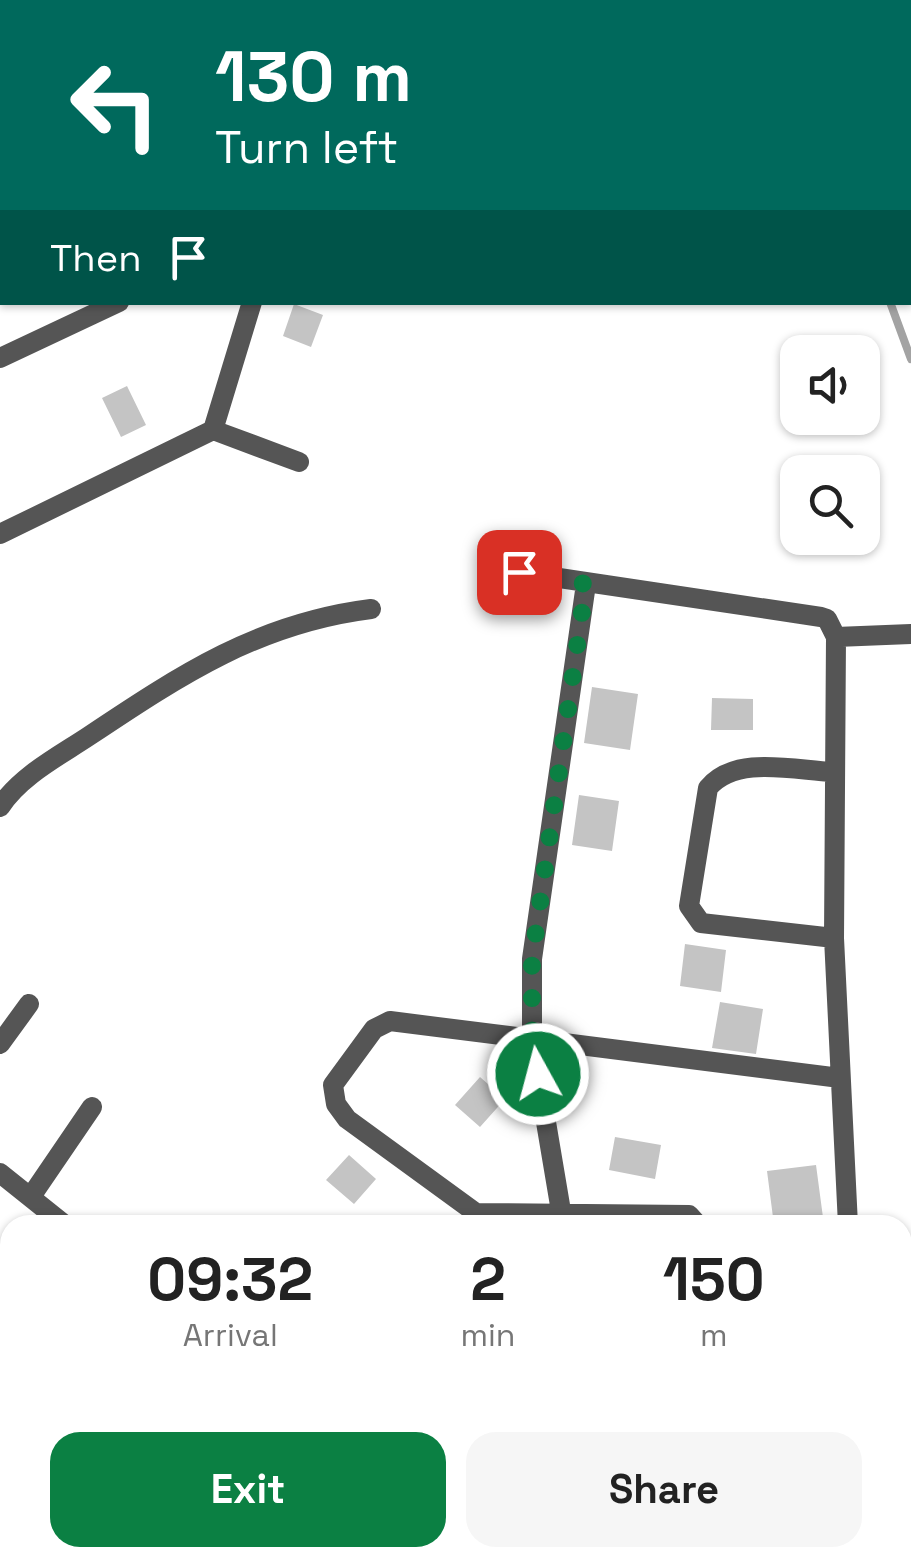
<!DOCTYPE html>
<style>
body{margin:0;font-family:"Space Grotesk",sans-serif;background:#f6f6f6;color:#222;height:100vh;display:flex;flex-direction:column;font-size:38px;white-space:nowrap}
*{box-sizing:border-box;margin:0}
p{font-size:32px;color:#767676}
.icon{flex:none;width:55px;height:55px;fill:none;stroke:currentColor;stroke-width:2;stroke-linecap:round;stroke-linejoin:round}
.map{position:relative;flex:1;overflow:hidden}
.sheet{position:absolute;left:0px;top:1215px;width:912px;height:352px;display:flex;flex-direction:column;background:#fff;border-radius:30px 30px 0 0;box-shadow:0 2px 8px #0004}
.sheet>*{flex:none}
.guide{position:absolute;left:0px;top:0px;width:912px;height:305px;box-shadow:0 2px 8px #0004;background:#00695c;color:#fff;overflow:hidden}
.controls{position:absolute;left:780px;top:335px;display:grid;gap:20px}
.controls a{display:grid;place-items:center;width:100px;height:100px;border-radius:20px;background:#fff;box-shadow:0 2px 8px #0004;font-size:50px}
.pin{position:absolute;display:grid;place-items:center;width:85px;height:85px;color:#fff;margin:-42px;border-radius:20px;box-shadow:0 5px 15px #0006}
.me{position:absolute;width:110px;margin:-55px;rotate:353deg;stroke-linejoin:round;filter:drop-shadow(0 0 8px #0008)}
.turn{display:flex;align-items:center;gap:35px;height:210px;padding:0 50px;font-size:45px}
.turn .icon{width:130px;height:130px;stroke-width:2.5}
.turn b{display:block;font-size:70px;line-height:85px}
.then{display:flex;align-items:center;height:95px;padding:0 50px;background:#0003;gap:20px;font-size:38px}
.eta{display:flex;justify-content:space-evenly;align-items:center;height:170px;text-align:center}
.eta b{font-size:60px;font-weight:600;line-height:70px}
.button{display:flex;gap:20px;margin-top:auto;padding:20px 50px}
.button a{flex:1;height:115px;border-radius:30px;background:#0b8043;color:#fff;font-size:40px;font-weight:600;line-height:115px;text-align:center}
.button a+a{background:#f6f6f6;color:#222}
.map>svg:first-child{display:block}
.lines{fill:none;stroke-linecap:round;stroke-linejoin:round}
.stream{stroke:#a3a3a3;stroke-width:8}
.building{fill:#c4c4c4}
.street{stroke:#555;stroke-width:20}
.route{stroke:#0b8043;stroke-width:18;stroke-dasharray:0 32.4}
</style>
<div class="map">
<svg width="911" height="1567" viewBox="0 0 911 1567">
<rect width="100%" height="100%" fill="#fff"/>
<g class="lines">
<path class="stream" d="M906 2 907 0
M890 302 911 359"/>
</g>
<path class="building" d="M294 304 323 315 311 347 283 336Z
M127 386 146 425 121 437 102 398Z
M592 687 638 694 630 750 584 743Z
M712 698 753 699V730H711Z
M579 795 619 801 612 851 572 845Z
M685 944 726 950 721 992 680 986Z
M720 1002 763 1009 756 1054 712 1048Z
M480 1077 505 1099 480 1127 455 1105Z
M615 1137 661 1145 655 1179 609 1170Z
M349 1155 376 1179 354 1204 326 1180Z
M816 1165 824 1225H774L767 1171Z"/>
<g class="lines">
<path class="street" d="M349 2 350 0
M0 182 2 180
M0 358 119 302
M213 430 299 462
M0 534 213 430 252 302
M519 572 821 617 827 619 836 637 834 938 848 1225
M836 637 911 634
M832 772C793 770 735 755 708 788L689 906 701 923 834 938
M0 807C20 776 59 756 89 736 182 674 259 623 371 609
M0 1044 29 1004
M0 1173 65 1225
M32 1195 92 1107
M563 1223 532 1039V959L586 584
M698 1225 689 1215 476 1213 347 1119 336 1104 333 1085 374 1029 390 1021 840 1078
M0 1339 10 1346
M0 1478 10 1485
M103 1567 105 1558
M241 1567 245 1558
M583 1567V1558"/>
</g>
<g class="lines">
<path class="route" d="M519 572 586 584 532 959V1039L538 1074"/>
</g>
</svg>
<div class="controls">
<a><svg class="icon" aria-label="sound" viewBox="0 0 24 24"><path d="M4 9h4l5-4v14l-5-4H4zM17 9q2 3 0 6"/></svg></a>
<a><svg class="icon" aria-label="search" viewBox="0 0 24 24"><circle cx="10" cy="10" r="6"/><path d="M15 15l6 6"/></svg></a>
</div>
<div class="pin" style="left:519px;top:572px;background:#d93025"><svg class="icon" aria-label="arrive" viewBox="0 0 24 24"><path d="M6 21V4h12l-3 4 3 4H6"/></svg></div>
<svg class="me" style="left:538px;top:1074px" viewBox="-20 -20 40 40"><circle r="17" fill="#0b8043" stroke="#fff" stroke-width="3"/><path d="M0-11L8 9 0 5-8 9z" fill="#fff"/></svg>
<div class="guide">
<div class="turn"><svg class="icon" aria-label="left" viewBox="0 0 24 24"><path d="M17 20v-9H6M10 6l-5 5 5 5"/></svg><div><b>130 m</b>Turn left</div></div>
<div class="then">Then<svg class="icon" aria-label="arrive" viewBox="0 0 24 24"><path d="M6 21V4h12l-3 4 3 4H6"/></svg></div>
</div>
<section class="sheet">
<div class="eta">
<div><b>09:32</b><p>Arrival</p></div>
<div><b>2</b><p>min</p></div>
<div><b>150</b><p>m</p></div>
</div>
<div class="button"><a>Exit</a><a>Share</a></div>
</section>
</div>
